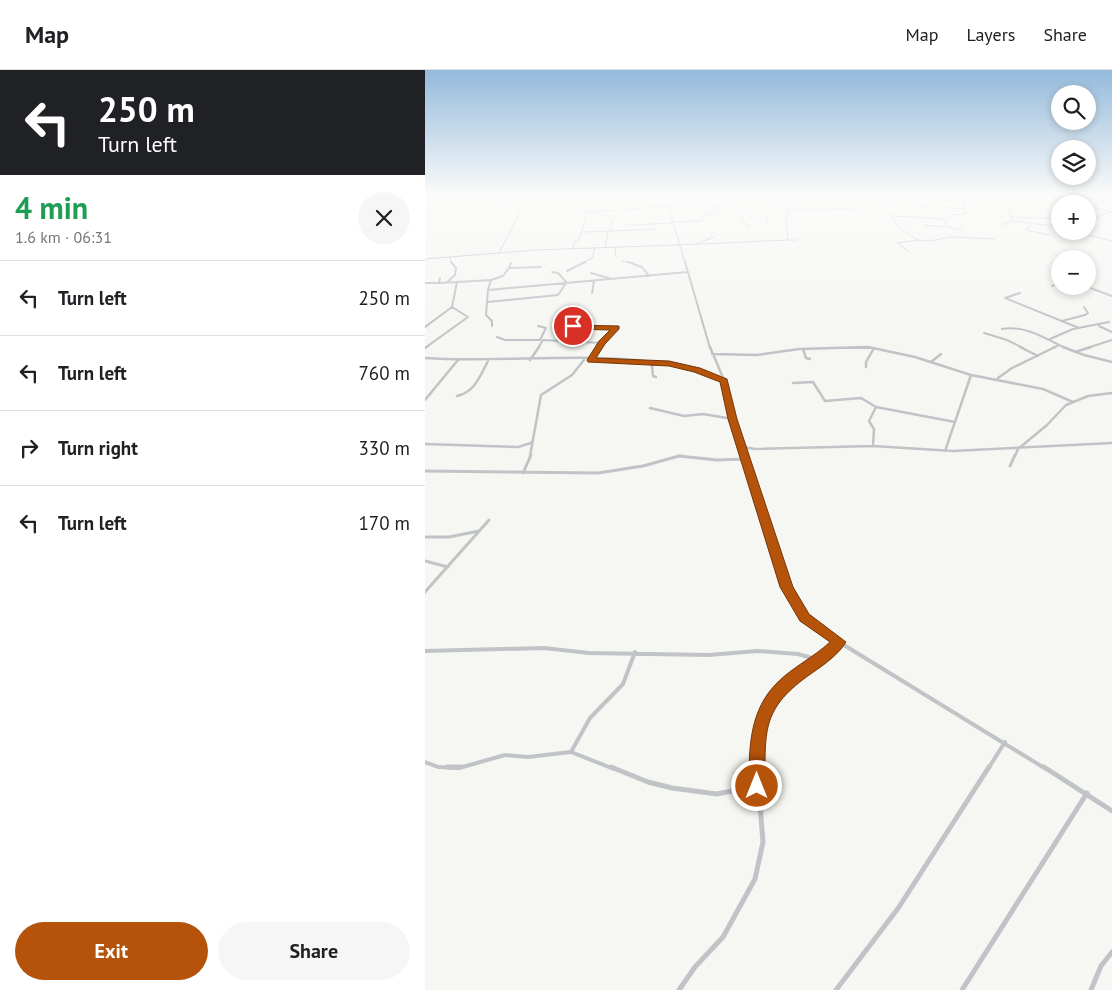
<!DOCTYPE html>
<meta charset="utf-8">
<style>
body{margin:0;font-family:"PT Sans",sans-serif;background:#f6f6f6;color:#202124;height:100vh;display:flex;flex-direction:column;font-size:19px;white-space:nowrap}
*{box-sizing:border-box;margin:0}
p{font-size:16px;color:#757577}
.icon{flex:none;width:28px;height:28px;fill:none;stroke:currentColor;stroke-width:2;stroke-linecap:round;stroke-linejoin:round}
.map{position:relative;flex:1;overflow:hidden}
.panel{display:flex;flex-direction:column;background:#fff;width:425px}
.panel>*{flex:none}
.guide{background:#202124;color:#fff;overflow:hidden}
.tools{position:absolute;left:626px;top:15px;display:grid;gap:10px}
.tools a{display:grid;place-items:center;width:45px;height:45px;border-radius:50%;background:#fff;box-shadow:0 2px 8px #0003;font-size:25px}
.pin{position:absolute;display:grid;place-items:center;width:42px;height:42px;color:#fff;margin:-21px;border:2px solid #fff;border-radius:50%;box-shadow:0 1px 5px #0007}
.me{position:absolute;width:55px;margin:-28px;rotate:0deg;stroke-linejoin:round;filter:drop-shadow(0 0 4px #0008)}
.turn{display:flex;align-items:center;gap:18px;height:105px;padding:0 15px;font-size:22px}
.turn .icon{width:65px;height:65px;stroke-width:2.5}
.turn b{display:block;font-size:35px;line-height:42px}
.round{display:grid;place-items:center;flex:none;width:52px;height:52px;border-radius:26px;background:#f6f6f6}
.head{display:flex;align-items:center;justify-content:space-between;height:85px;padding:0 15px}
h1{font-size:30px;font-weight:700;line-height:38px;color:#1e9e55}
.action{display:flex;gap:10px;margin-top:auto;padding:10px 15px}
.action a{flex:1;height:58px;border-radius:30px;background:#b45309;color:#fff;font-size:20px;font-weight:700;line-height:58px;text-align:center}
.action a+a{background:#f6f6f6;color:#202124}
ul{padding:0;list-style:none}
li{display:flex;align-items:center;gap:15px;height:75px;padding:0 15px;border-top:1px solid #e0e0e0}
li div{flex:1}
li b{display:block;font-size:19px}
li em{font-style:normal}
header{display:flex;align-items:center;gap:30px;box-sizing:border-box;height:70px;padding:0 25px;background:#fff;border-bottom:1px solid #e0e0e0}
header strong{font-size:24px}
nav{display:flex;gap:28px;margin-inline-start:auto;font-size:18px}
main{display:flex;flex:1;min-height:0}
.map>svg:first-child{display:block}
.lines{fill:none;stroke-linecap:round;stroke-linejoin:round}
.street-far5{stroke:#c0c4c7;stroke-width:1}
.street-far4{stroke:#c0c4c7;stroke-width:2}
.street-far3{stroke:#c0c4c7;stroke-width:2.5}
.street-far2{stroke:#c0c4c7;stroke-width:3}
.street-far1{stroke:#c0c4c7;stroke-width:4}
.street{stroke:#c0c4c7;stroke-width:5}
.route{fill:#b45309;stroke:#753606}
</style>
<header>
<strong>Map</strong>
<nav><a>Map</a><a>Layers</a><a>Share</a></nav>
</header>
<main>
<section class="panel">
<div class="guide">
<div class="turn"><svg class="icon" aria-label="left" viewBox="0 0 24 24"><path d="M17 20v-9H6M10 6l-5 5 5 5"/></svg><div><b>250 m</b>Turn left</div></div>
</div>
<div class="head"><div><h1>4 min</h1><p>1.6 km · 06:31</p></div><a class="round"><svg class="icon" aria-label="close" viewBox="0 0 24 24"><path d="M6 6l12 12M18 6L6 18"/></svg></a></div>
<ul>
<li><svg class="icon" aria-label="left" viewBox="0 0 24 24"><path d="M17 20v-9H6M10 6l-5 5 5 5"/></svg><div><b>Turn left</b></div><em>250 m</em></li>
<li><svg class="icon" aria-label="left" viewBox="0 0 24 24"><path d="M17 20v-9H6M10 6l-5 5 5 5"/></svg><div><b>Turn left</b></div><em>760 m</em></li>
<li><svg class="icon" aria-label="right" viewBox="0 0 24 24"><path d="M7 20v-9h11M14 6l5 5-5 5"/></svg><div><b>Turn right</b></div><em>330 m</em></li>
<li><svg class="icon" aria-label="left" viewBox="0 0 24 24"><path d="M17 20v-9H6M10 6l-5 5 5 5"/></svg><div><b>Turn left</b></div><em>170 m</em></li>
</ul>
<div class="action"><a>Exit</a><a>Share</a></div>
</section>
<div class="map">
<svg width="687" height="920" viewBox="0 0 687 920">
<rect width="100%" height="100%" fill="#f6f6f3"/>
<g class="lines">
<path class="street-far5" d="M78 125 70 134 97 133
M176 125 174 140 179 141 266 135 270 133 266 125
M196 125 200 139
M240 125 260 193
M324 125 320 131 322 141 316 145 320 154 325 156
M346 125 343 135H363
M368 125 365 133 455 130
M402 125H427
M456 125 454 133 476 132 481 126
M471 125 539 132 537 128 540 127
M529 125 575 129 583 132
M590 125 583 132 587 151 630 156 635 159
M645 125 685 133
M285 128 309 129
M687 131 685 133H687
M476 132 493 133V136L506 138
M338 133H343
M365 133 361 146 363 170H371
M454 133 476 159 492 170 504 171 526 167 569 169
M269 134 293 136
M658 134 665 131
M607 135 617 126 655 134
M662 135 686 142
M516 137 540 139
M361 140 440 138
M468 146 522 149
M154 147 156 143 176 141
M585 147 635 149
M662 150 687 142
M246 152 277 151 278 145 293 144V136L320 135
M341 154 342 146 339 143 343 135
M206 155 247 153
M500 155 518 157
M576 155 587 151
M607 155 600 160 625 165
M537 160 518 156 526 145 541 144 539 132
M188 161 230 159
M646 161 687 171
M158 162 188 161 185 156 188 150
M472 173 492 170
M472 173 483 181
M270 174 289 167
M254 175 363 170
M190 176 191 187
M180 177 183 162
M148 178 150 172 154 170 160 150
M74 183 103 125
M25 188 26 193
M0 189 110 180 254 175
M197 191 208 193
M158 193 167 188 170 178"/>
<path class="street-far4" d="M203 192 217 197 224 206
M260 192 285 278
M84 198 86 193
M142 201 160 192
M127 202 133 203 141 212
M166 203 187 209
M15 208 14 213 32 212
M66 210 78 206 84 198 116 197
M22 212 30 205 31 198 26 192
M0 213H14
M627 216 635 213
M660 216 687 226
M63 220 61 245 67 251V256
M167 223 169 211
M595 223 580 228 654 258
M62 232 133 225 141 213
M637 251 660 245 663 243 659 237
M113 256 121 258 115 270
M148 256 192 258 173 278
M674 256 687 262
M0 257 27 237 32 212 66 210 63 220 262 202
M577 259C600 255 620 268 640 278
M559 263 582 270 598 278
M72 267 80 270H114
M625 269 648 259 684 252
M118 270 177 273
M0 278 43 247 27 237
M113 278 118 270
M404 278H448
M628 278 634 275
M662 278 687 270"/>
<path class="street-far3" d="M285 277 299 310 320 386
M595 277 613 286
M638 277 659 285 687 292
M0 278 2 277
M378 279 381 288 385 289
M650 282 666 277
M287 284 332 285 374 279 443 277 490 287 546 305 618 319 648 332
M0 288C76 293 153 282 228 292 253 295 275 302 298 310
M166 289 174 277
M105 290 114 277
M231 292 227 296 228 306 231 307
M506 292 516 284
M441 297V292L449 278
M573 308 587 298 630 277
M368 313 388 312 400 331 436 328 451 337 530 352
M32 326C50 322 55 306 63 291
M0 330 33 290
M225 338 259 346 278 344 308 349
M0 374 93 377 106 373
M448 376 449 359 444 351 451 337
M318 377 330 379 448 376 528 381 687 373
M520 381 546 305
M105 386 116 325 147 305 159 290
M253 386H258
M590 386 593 379 622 355 641 335 663 326 687 323"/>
<path class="street-far2" d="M319 385 342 459 366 524
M585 396 590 385
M0 401 173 403 218 396 254 386 292 390 322 389
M98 403 106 385
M0 467H24L54 461
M0 491 23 497
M0 522 64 450"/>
<path class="street-far1" d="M365 523 379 547 414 572 621 699
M0 581 119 578 164 583 284 585 332 581 373 584 394 590
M146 682 165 648 198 614 210 582
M0 692 13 697 34 698 80 685 103 687 146 682 189 699
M332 699C332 618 362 619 414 572
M563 699 580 672"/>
<path class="street" d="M22 697H36
M186 697 223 712 247 718 292 724 332 716
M619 697 687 741
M254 920 270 897 298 867 330 809 338 772 332 697
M411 920 474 837 564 697
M537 920 662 723
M666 920 676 896 687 882"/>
</g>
<linearGradient id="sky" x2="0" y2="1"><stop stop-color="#94badb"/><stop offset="0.49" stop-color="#fbfbfa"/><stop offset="1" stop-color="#fbfbfa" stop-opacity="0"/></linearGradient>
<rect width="687" height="254" fill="url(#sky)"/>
<path class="route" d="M146 255 194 256V259L180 274 171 288 244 291 275 298 302 309 312 349 368 517 384 544 421 572C414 584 399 595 387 603 337 638 340 658 340 716L338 721 332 723 326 721 324 716C324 678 324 640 353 612 368 597 389 587 405 572L375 551 355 517 303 349 295 312 269 302 244 296 163 292 162 290 174 271 185 260 148 259 145 256Z"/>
</svg>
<div class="tools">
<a><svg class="icon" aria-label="search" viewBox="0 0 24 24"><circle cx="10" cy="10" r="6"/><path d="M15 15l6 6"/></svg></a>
<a><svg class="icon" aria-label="layers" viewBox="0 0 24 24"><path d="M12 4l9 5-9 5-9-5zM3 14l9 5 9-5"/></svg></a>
<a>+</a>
<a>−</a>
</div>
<div class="pin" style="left:148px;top:256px;background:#d93025"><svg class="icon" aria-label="arrive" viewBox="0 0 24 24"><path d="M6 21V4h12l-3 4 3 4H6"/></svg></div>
<svg class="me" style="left:332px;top:716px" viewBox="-20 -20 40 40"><circle r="17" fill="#b45309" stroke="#fff" stroke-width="3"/><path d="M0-11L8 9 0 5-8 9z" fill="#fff"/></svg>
</div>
</main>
